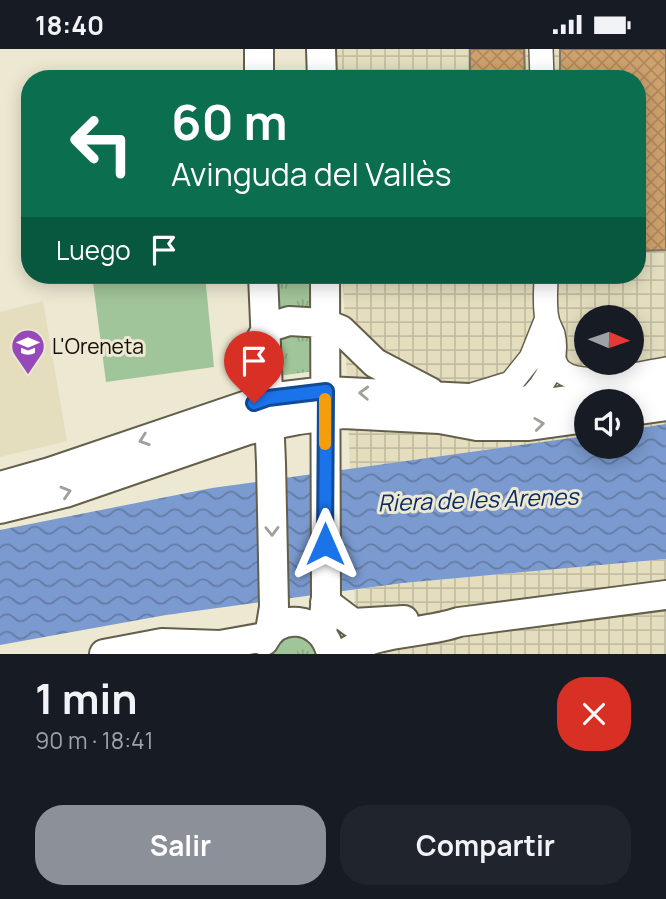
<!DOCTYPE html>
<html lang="es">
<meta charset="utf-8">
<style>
body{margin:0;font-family:Manrope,sans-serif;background:#20242c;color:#f1f3f6;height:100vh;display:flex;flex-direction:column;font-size:26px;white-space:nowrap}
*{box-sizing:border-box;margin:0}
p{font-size:23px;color:#9ea1a6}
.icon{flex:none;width:38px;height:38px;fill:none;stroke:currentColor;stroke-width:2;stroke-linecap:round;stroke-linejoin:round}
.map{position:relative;height:605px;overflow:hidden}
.details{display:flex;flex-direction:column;background:#171b24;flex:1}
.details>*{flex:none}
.banner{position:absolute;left:21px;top:21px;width:625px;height:214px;border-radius:28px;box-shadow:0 4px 18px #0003;background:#0b6e4f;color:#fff;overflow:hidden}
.needle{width:46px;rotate:92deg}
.buttons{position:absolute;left:574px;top:256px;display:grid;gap:14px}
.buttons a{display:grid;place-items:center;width:70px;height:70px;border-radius:50%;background:#171b24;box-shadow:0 4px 18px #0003;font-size:35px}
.pin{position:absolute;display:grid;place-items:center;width:60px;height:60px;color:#fff;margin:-72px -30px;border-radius:50% 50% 50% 0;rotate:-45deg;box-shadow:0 0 7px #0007}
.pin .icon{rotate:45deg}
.me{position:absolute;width:77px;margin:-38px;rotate:0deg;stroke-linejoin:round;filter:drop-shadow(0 0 5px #0008)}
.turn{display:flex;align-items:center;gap:24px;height:147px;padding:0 35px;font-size:32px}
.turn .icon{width:91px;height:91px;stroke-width:2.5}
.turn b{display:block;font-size:49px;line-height:60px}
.then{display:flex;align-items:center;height:66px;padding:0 35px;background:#0003;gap:14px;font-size:26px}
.round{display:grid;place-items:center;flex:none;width:74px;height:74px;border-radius:28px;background:#20242c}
.summary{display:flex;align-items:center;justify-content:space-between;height:119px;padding:0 35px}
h1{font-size:42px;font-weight:700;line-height:52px}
.button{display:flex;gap:14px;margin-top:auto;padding:14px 35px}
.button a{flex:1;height:80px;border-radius:28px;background:#8c9099;color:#fff;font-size:28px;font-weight:700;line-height:80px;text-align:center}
.button a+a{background:#20242c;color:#f1f3f6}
.status{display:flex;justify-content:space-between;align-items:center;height:49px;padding:0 35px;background:#171b24;direction:ltr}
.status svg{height:19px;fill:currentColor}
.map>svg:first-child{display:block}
.built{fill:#e4debf}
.industrial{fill:url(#industrial-grid);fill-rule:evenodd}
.grass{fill:url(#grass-tufts)}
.garden{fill:#a1c59a}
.water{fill:url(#water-waves)}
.building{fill:url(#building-cross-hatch);stroke:#847564;stroke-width:2}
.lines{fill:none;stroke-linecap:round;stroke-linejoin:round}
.minor-casing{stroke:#635f4b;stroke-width:26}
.major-casing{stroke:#635f4b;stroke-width:32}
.minor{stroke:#fff;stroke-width:23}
.major{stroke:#fff;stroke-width:28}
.oneway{stroke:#9f9f9c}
.route-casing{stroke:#114b97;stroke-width:18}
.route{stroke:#1a73e8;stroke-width:12}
.slow{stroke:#f59e0b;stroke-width:12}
.labels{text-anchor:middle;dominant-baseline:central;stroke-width:6;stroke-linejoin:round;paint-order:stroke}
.poi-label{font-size:21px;fill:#100e07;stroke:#ede8d1;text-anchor:start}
.water-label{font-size:23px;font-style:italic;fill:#082b69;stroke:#ede8d1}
</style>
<div class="status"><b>18:40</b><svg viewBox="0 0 49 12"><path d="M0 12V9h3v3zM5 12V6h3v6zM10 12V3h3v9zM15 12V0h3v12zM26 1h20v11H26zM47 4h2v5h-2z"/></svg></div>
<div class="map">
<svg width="666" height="605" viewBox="0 0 666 605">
<defs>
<pattern id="industrial-grid" width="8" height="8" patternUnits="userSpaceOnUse" patternTransform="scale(1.75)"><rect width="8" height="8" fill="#e4debf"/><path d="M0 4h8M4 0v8" fill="none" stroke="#c3bda3"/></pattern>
<pattern id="grass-tufts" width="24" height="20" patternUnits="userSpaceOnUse" patternTransform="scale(1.75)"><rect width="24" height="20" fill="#a1c59a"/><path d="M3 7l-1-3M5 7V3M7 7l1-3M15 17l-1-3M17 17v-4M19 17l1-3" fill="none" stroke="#8aa883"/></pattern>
<pattern id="water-waves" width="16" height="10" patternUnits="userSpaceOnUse" patternTransform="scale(1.75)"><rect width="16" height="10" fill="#7b9acf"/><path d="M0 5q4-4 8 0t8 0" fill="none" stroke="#637ca6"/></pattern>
<pattern id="building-cross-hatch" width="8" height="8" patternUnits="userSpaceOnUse" patternTransform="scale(1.75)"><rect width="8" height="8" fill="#cea16d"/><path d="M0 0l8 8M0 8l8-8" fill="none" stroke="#b0895d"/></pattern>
</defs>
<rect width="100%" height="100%" fill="#ede8d1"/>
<path class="built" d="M43 252 67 392 0 408V263Z"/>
<path class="industrial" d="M334 0H666V375L632 380V352H586V387L350 421 343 226H637V30H335ZM586 268H632V313H586Z
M666 510V605H357L354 541 403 534Z"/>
<path class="grass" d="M274 226H316V262H276Z
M305 281 313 289 315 322 278 327V289Z
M303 583 320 605H270L276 591Z"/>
<path class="garden" d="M92 226H205L214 318 106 333Z"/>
<path class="water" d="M666 375V510L403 534 166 566 0 596V481L212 439 586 387V397H632V380Z"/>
<path class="building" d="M470 0H524L525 30H470Z
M560 0H666V201L637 202V30H560Z"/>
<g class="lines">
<g class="minor-casing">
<path id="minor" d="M541 0 542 30
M553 308C555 313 557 319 561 322 582 340 640 324 666 320
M472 346 511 334 531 309 547 269
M516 357C541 345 560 314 553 285 551 280 548 275 547 270 544 256 546 240 546 226"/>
</g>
<g class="major-casing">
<path id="major" d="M259 0V30
M321 0 322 30
M263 226 271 414 274 558 270 582
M258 295 267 279 289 272 324 274 341 281 375 314 430 343
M632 362 666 357
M0 437 50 423 268 349 326 342 553 353 666 337
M0 460 65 444 248 381 298 371 343 365 440 370 477 377H529L586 369
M325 553 353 574 404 571
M322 585 326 549 325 226
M264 592C278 563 319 568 329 598
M104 605 162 594 220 596 265 588
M344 605C377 580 421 586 459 573L666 546"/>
</g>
<use href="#minor" class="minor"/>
<use href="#major" class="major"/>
</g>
<defs><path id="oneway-chevron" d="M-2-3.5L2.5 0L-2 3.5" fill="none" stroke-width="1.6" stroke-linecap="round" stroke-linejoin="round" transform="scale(1.75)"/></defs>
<g class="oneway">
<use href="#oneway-chevron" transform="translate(364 344) rotate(-178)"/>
<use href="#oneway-chevron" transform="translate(539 375) rotate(-7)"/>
<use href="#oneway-chevron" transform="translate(144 391) rotate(161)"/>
<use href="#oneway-chevron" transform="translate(66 443) rotate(-17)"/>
<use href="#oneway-chevron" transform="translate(272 482) rotate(89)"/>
</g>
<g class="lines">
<g class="route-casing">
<path id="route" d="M254 354 268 349 326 342 325 495"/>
</g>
<use href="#route" class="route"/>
<path class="slow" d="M325 395V350"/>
</g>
<defs>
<g id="school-pin" transform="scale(1.75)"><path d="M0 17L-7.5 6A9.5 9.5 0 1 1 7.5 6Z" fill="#9749b9" stroke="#ede8d1"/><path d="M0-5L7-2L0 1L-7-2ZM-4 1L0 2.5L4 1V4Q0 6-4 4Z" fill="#fff"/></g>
</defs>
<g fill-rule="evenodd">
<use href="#school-pin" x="28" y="297"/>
</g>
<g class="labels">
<g class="poi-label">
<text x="52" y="297">L'Oreneta</text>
</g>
<g class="water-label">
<text transform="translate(478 450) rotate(-2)">Riera de les Arenes</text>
</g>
</g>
</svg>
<div class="buttons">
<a><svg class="needle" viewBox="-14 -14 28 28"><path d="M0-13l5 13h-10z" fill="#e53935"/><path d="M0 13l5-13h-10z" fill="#9ea1a6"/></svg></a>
<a><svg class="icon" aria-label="sound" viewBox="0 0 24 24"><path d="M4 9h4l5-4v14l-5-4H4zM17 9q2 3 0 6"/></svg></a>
</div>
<div class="pin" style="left:254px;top:354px;background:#d93025"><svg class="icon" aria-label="arrive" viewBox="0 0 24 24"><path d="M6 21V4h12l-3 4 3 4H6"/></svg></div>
<svg class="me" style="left:325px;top:495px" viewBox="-20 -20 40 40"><path d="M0-17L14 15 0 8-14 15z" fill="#1a73e8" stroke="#fff" stroke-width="4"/></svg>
<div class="banner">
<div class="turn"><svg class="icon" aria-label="left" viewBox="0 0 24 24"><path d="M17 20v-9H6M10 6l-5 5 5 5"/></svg><div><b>60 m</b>Avinguda del Vallès</div></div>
<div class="then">Luego<svg class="icon" aria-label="arrive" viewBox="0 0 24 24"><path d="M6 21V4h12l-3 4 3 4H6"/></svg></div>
</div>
</div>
<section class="details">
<div class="summary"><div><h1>1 min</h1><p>90 m · 18:41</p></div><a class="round" style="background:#d93025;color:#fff"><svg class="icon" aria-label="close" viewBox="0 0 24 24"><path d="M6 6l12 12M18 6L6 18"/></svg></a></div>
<div class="button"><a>Salir</a><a>Compartir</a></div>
</section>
